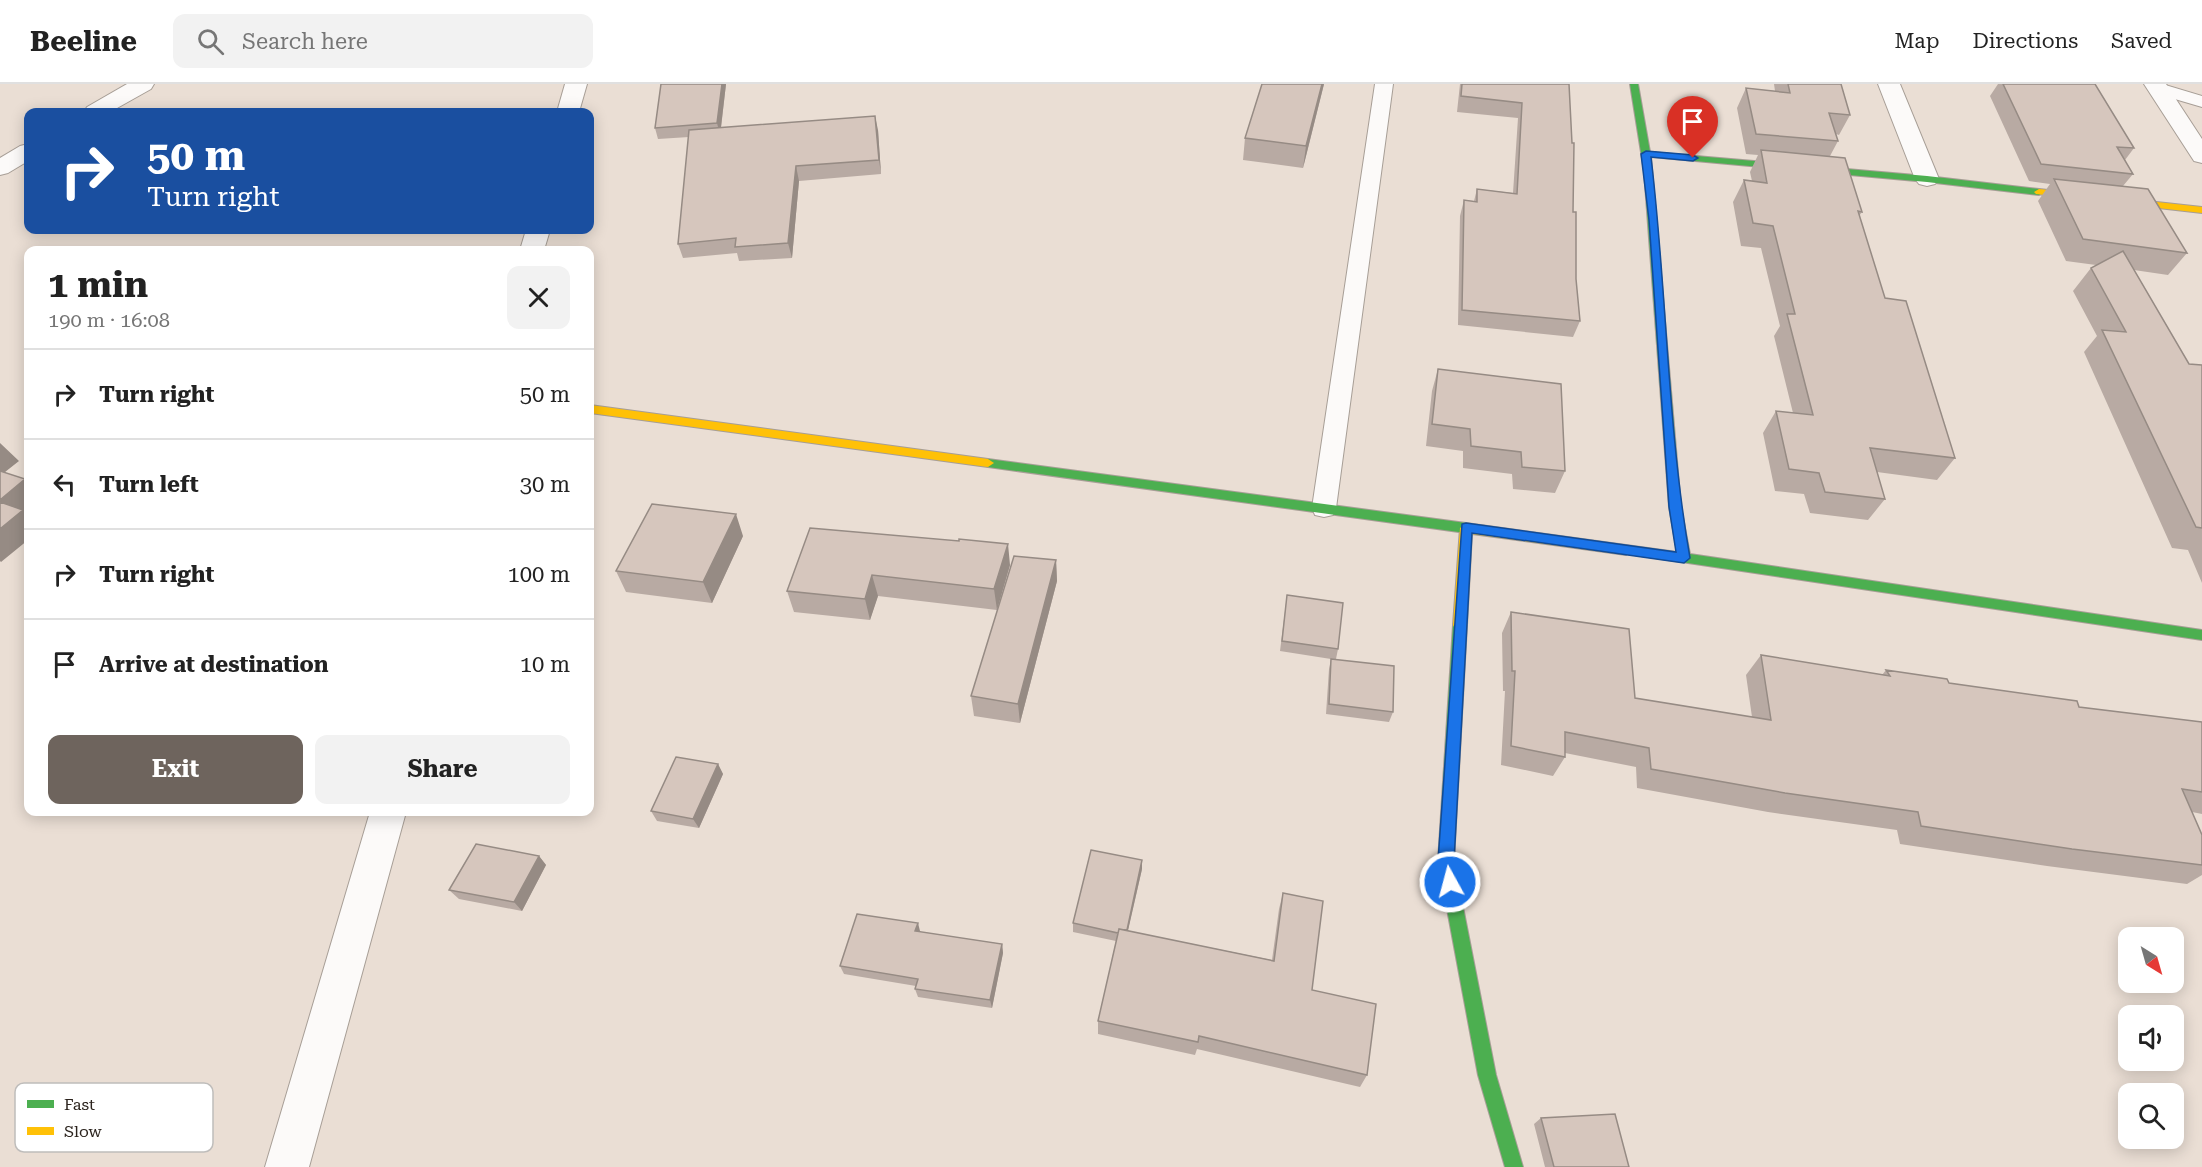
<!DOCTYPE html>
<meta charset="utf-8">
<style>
body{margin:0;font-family:"Roboto Serif",serif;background:#f2f2f2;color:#222;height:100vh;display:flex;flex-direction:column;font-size:22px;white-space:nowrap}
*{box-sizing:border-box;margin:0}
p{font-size:20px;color:#767676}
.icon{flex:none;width:33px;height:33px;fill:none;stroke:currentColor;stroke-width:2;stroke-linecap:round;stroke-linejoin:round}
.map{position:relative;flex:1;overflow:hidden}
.sheet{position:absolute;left:24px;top:162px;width:570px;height:570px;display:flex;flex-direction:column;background:#fff;border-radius:12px;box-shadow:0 3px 15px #0003}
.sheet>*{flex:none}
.banner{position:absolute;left:24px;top:24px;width:570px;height:126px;border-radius:12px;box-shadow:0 3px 15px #0003;background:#1a4fa0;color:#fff;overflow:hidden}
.needle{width:39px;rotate:143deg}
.tools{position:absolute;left:2118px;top:843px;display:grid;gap:12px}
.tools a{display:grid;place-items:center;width:66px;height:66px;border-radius:12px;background:#fff;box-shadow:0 3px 15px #0003;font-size:30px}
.pin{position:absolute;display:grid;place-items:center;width:51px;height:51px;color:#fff;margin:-62px -26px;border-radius:50% 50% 50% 0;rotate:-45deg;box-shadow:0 0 6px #0007}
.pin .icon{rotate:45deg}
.me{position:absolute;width:66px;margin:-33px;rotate:353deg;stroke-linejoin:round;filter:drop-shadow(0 0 4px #0008)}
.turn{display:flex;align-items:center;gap:21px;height:126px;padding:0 24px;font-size:27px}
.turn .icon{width:78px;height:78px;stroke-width:2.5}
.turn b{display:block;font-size:42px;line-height:51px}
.round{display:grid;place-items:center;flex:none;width:63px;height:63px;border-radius:12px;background:#f2f2f2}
.summary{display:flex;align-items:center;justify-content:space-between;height:102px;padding:0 24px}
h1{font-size:36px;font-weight:700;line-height:45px}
.primary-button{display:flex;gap:12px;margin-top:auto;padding:12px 24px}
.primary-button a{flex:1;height:69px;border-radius:12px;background:#6e645d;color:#fff;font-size:24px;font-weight:700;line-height:69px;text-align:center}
.primary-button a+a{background:#f2f2f2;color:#222}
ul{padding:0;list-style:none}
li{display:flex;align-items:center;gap:18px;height:90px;padding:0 24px;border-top:2px solid #e0e0e0}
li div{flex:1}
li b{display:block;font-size:22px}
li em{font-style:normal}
header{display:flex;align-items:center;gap:36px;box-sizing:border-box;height:84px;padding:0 30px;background:#fff;border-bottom:2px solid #e0e0e0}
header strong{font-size:28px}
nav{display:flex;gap:33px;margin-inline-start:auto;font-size:21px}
.search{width:420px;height:54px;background:#f2f2f2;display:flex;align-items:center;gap:15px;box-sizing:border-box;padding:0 21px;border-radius:12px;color:#767676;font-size:22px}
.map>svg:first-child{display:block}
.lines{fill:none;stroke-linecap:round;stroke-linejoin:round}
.lane-casing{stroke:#a79e96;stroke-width:2}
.street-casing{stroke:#a79e96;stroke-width:2}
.fast-casing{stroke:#a79e96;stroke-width:2}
.slow-casing{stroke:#a79e96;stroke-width:2}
.lane{fill:#fcfaf9;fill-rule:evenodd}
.street{fill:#fcfaf9;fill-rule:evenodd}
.fast{fill:#4caf50;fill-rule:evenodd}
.slow{fill:#ffc107;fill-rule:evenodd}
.wall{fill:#b8aaa3}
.shaded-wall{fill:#968b84}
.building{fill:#d6c6bd;stroke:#968b84;stroke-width:1.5}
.route{fill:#1a73e8;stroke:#114b97;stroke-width:1.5}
.key{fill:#fff;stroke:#bfbdbb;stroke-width:1.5}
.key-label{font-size:16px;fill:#2b231d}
</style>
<header>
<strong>Beeline</strong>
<div class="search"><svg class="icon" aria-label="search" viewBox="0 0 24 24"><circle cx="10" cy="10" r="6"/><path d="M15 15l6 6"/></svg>Search here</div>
<nav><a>Map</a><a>Directions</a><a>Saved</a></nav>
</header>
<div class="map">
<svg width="2202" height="1083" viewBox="0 0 2202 1083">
<rect width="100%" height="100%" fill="#eaded4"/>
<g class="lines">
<g class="lane-casing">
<path id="lane" d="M1375 0H1393L1336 424 1333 431 1324 433 1315 431 1312 424Z
M2151 0H2162L2202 12V23L2151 8 2148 4Z"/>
</g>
<g class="street-casing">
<path id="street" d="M127 0H154L151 5 110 28H84L87 23Z
M565 0H587L579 28H557Z
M1878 0H1900L1939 95 1935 100 1927 102 1919 100 1915 95Z
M2144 0H2166L2202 55V79L2194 77Z
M28 60V77L8 89 0 91V74L20 62Z
M526 146H550L544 166H520Z
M370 728H406L309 1083H265Z"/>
</g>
<g class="fast-casing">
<path id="fast" d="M1630 0H1638L1650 68 1927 92 2039 105 2044 108 2039 111 1927 98 1651 73 1681 423 1690 470 2202 546V556L1621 469 1620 466 1621 463 1626 461 1677 468 1669 423 1644 87Z
M988 375 1466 439 1472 444 1466 449 988 383 982 379Z
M1460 536 1465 537 1467 541 1454 777 1496 991 1523 1083H1505L1478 991 1438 777 1453 541 1455 537Z"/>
</g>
<g class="slow-casing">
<path id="slow" d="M2039 105 2202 123V129L2036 110 2034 108Z
M590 321 988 375 994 379 988 383 590 329Z
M1466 439 1626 461 1632 466 1626 471 1472 450 1467 541 1465 545H1455L1453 541 1460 444Z"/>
</g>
<use href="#lane" class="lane"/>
<use href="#street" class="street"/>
<use href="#fast" class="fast"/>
<use href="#slow" class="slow"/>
</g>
<path class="wall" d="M661 0H726L721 44 878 46 881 90 799 97 792 174 739 177 737 169 683 174 678 160 689 53 658 55 655 44Z
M1262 0H1324L1303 84 1243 76 1245 54Z
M1460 0H1569L1573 128 1576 195 1580 237 1573 253 1458 241 1460 132 1464 116 1474 117 1477 105 1513 109 1518 34 1457 28Z
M1774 0H1841L1850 31 1839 51 1836 50 1838 57 1830 72 1862 128 1859 132 1885 214 1955 374 1937 396 1877 388 1885 415 1868 436 1810 429 1804 410 1775 407 1763 349 1776 327 1793 329 1774 252 1780 242 1761 164 1741 162 1733 118 1744 96 1752 97 1750 88 1758 71 1746 70 1737 24 1746 4 1775 7Z
M1998 0H2095L2134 64 2125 76 2133 90 2123 102 2187 169 2168 191 2134 186 2189 280 2202 281V499L2188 466 2172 464 2084 268 2097 252 2073 207 2091 184 2096 181 2066 177 2038 117 2050 100 2029 97 1990 12Z
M1438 285 1565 387 1555 409 1513 405 1512 390 1463 384V367L1426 362 1432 307Z
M743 452 712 519 626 508 616 487Z
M959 457 1010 481 997 526 878 512 870 536 794 528 787 507Z
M1056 476 1057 497 1020 639 974 632 971 612Z
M1287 511 1338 565 1336 575 1393 628 1389 638 1326 630 1329 585 1331 575 1280 567Z
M1511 528 1635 614 1752 633 1746 591 1761 571 1882 591 1886 586 1949 599 2079 623 2202 638V730L2192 728 2202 751V791L2187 800 2047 782 1900 760 1897 746 1768 728 1637 704 1636 683 1565 669V673L1553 692 1501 681 1505 607H1503L1502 549Z
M718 680 723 690 699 744 657 737 651 727Z
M539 772 546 781 522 827 459 815 449 806Z
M1142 785 1128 847 1272 876 1279 825 1283 809 1312 906 1367 991 1360 1003 1197 965 1195 971 1098 950V937L1116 857 1073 848V839Z
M920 847V848L1002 860 1003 869 992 924 918 913 915 905 916 902 844 890 840 882Z
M1541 1034 1629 1083H1545L1534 1040Z"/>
<path class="shaded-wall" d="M722 0H726L720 51 717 39Z
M1322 0H1324L1303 84 1306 62Z
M875 32 878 46 881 90 879 76Z
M796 82 799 97 792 174 788 159Z
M0 359 19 377 0 392Z
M25 395 28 398V427L26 429 28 431V456L1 478 0 477V416Z
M736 430 743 452 712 519 703 498Z
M1008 460 1010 481 997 526 994 505Z
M1056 476 1057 497 1020 639 1018 620Z
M872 491 878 512 870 536 865 515Z
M718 680 723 690 699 744 693 735Z
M539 772 546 781 522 827 514 818Z
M1142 776V785L1125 859 1126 850Z
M918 839 920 847 918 856 915 847Z
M1002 860 1003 869 992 924 990 916Z"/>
<path class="building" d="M661 0H722L717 39 655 44Z
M1262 0H1322L1306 62 1245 54Z
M1462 0H1569L1572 59H1574L1573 128H1576V195L1580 237 1462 226 1464 116 1477 118V105L1517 110 1522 19 1461 12Z
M1788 0H1841L1850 31 1829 29 1838 57 1756 50 1746 4 1790 9Z
M2003 0H2095L2134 64 2117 63 2133 90 2041 80Z
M875 32 879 76 796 82 788 159 735 163 736 154 678 160 689 46Z
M1761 66 1845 74 1862 128 1858 127 1885 214 1906 217 1955 374 1870 364 1885 415 1825 408 1819 389 1789 385 1776 327 1813 331 1787 230H1795L1773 142 1753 139 1744 96 1767 99Z
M2054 95 2148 105 2187 169 2083 155Z
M2123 167 2189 280 2202 281V444L2196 443 2102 246 2126 248 2091 184Z
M1438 285 1561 300 1565 387 1522 383 1521 368 1471 362 1470 345 1432 340Z
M0 387 25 395 0 416Z
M0 418 23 426 0 445Z
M652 420 736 430 703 498 616 487Z
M810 444 959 457V455L1008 460 994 505 872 491 865 515 787 507Z
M1014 472 1056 476 1018 620 971 612Z
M1287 511 1343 519 1338 565 1282 557Z
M1511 528 1629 545 1635 614 1771 636 1761 571 1890 592 1886 586 1947 595 1949 599 2077 617 2079 623 2202 638V708L2182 705 2202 751V781L2072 765 1921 742 1918 728 1785 709 1651 685 1649 664 1565 648V673L1511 662 1515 587H1512Z
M1331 575 1394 582 1393 628 1329 620Z
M676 673 718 680 693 735 651 727Z
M476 760 539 772 514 818 449 806Z
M1091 766 1142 776 1127 846 1119 845 1118 849 1073 839Z
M1283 809 1323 817 1312 906 1376 920 1367 991 1199 952 1198 958 1098 937 1119 845 1274 877Z
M857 830 918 839 915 847 1002 860 990 916 915 905 918 895 840 882Z
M1615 1030 1629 1083H1554L1541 1034Z"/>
<path class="route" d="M1646 67 1693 71 1698 74 1693 77 1651 73C1667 206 1667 343 1690 474L1684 479 1472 449 1454 777 1458 798 1456 804 1450 806 1445 804 1438 777 1462 440 1466 439 1676 468 1669 423 1649 136 1641 70Z"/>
<rect x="15" y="999" width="198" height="69" rx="9" class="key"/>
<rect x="27" y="1016" width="27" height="8" fill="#4caf50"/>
<rect x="27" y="1043" width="27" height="8" fill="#ffc107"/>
<g class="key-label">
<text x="64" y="1026">Fast</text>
<text x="64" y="1053">Slow</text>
</g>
</svg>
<div class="tools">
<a><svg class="needle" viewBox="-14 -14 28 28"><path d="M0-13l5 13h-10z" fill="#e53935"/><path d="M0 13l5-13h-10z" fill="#767676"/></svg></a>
<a><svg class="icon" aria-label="sound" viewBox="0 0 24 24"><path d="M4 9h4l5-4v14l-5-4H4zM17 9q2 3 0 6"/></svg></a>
<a><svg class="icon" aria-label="search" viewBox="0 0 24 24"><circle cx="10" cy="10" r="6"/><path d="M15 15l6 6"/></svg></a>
</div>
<div class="pin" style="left:1693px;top:74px;background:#d93025"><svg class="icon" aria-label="arrive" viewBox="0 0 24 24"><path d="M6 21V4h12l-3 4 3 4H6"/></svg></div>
<svg class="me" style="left:1450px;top:798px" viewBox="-20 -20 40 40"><circle r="17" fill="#1a73e8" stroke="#fff" stroke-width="3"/><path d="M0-11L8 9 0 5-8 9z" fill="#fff"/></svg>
<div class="banner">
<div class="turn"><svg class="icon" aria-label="right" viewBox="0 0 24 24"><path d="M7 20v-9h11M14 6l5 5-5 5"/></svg><div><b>50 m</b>Turn right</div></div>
</div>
<section class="sheet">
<div class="summary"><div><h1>1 min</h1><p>190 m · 16:08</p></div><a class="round"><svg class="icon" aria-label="close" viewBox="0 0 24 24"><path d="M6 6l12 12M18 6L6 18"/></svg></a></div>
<ul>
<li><svg class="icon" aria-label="right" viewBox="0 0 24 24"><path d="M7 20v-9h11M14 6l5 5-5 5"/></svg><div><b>Turn right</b></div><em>50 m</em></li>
<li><svg class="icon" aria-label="left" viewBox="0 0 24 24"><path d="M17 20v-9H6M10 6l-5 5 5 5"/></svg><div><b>Turn left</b></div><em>30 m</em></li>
<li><svg class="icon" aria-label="right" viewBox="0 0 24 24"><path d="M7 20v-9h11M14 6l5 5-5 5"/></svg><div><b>Turn right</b></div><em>100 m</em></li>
<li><svg class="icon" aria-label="arrive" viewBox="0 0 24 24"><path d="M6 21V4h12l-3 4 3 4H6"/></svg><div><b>Arrive at destination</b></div><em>10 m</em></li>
</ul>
<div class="primary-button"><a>Exit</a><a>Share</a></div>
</section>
</div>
